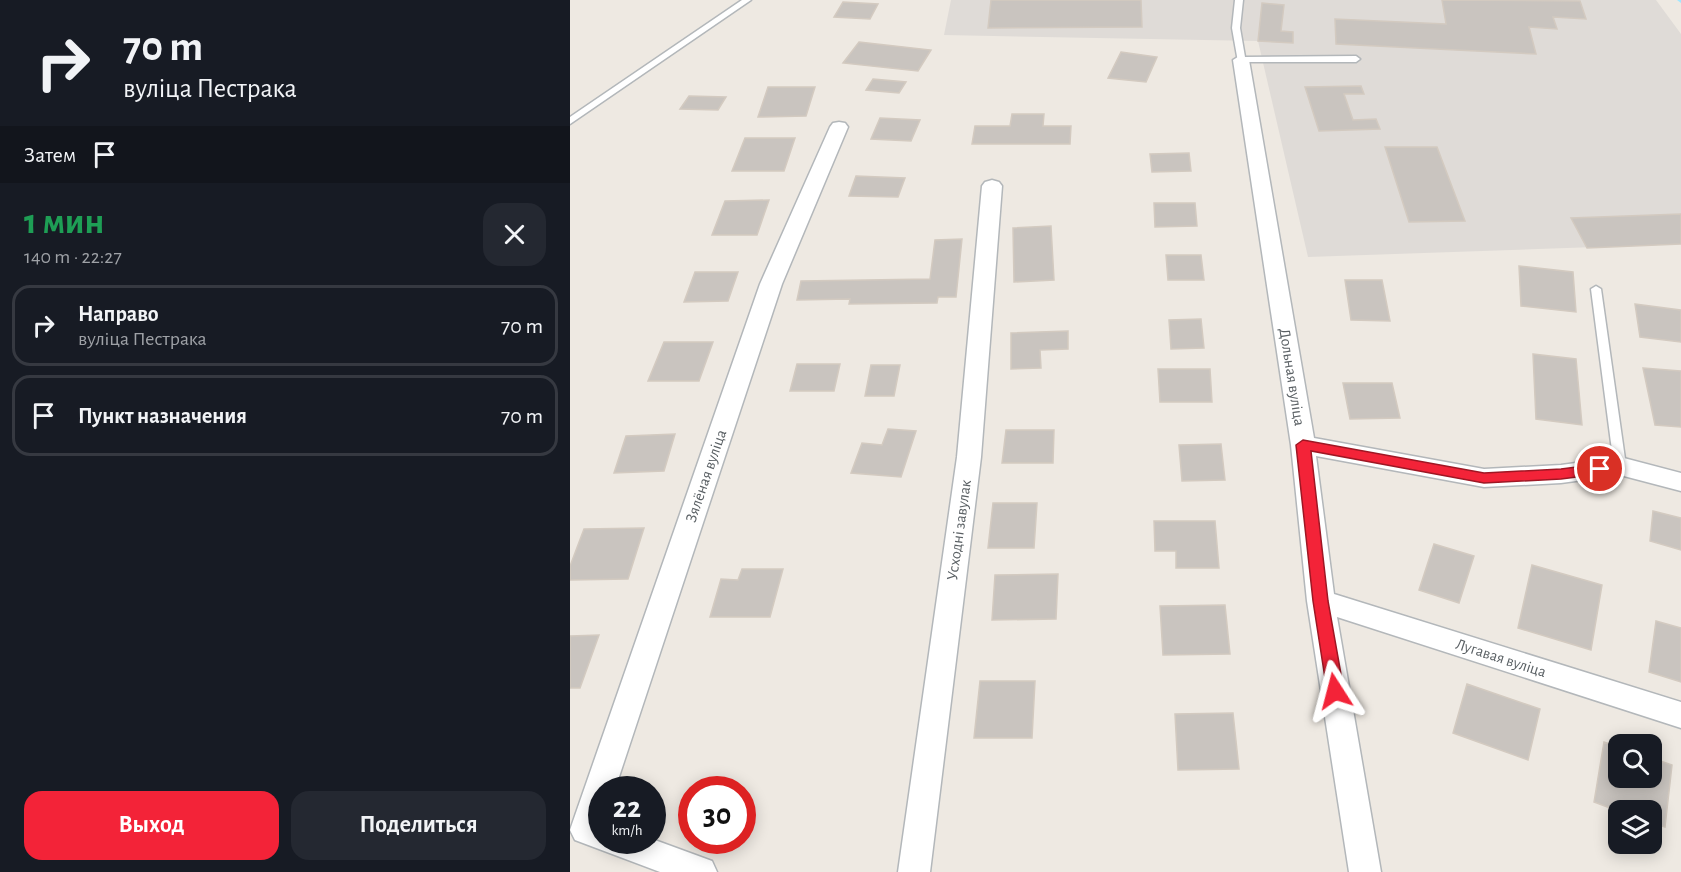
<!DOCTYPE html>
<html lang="ru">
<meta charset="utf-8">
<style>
body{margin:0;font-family:"Alegreya Sans",sans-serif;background:#242831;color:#f1f3f6;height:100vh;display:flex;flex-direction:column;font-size:22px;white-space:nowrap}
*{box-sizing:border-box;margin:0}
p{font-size:20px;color:#9ea1a6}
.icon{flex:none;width:33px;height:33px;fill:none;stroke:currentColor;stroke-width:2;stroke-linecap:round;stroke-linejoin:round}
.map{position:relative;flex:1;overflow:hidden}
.drawer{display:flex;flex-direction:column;background:#171b24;width:570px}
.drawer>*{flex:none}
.banner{background:#171b24;color:#f1f3f6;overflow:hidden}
.tools{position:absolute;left:1038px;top:734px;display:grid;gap:12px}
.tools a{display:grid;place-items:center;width:54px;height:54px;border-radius:12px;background:#171b24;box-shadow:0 3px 15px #0003;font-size:30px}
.speed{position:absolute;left:18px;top:776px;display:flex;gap:12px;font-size:30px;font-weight:700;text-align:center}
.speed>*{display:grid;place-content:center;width:78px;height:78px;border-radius:50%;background:#171b24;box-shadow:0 3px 15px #0003;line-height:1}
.speed small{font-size:15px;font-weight:400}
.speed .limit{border:9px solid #d22;background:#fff;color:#111}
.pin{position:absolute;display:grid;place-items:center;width:51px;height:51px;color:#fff;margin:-26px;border:3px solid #fff;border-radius:50%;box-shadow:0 2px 6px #0007}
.me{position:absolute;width:66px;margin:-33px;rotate:351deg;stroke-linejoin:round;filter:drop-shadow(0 0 4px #0008)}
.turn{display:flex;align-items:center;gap:21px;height:126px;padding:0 24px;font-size:27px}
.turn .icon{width:78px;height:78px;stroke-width:2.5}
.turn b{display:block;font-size:42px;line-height:51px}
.then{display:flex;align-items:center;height:57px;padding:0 24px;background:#0003;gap:12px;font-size:22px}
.round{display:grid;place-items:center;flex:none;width:63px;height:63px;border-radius:18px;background:#242831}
.overview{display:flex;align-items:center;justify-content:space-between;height:102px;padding:0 24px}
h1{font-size:36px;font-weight:600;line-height:45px;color:#1e9e55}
.action{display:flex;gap:12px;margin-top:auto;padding:12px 24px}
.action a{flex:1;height:69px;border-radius:18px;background:#f32338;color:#fff;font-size:24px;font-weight:600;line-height:69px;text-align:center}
.action a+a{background:#242831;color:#f1f3f6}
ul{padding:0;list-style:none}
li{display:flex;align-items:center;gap:18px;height:81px;margin:0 12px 9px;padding:0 12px;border:3px solid #363941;border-radius:18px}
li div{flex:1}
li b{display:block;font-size:22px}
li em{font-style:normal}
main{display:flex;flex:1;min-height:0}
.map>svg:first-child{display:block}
.industrial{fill:#dfdbd7}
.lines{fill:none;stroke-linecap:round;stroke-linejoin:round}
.stream{fill:#a1e7ff;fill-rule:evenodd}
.building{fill:#c9c4bf;stroke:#d3cac0;stroke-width:1.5}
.service-casing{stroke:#b3b7ba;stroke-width:3}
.minor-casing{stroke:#b3b7ba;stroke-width:3}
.service{fill:#fff;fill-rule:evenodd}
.minor{fill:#fff;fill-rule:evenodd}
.route{fill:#f32338;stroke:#9e1724;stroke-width:1.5}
.labels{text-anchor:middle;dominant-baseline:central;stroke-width:4.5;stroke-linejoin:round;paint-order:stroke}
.street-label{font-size:16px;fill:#5a6064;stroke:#fff}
</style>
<main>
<section class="drawer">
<div class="banner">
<div class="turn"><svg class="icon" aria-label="right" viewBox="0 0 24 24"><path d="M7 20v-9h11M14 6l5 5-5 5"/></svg><div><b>70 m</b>вуліца Пестрака</div></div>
<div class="then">Затем<svg class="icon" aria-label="arrive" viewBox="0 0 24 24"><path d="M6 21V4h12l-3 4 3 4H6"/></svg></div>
</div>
<div class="overview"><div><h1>1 мин</h1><p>140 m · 22:27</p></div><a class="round"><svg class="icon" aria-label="close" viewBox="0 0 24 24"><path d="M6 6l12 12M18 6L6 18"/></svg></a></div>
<ul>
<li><svg class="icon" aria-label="right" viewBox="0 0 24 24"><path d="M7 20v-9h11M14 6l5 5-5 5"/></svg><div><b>Направо</b><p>вуліца Пестрака</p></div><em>70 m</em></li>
<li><svg class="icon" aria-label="arrive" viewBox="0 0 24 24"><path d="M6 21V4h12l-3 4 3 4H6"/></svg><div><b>Пункт назначения</b></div><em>70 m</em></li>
</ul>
<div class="action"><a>Выход</a><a>Поделиться</a></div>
</section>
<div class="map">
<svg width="1111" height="872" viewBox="0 0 1111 872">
<rect width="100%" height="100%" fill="#eee9e2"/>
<path class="industrial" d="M381 0H1086L1111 34V244L738 257 688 41 374 35Z"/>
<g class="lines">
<path class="stream" d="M1107 0H1111V3Z"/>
</g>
<path class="building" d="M421 0H571L572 27 418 28Z
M872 0 1010 1 1016 19 983 17 987 29 959 27 966 54 766 44 765 19 876 24Z
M273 2 308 4 300 19 264 17Z
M692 3 714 5 711 31 723 32V43L688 41Z
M289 42 361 50 348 71 273 63Z
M551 52 587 57 576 82 538 78Z
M303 79 336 82 329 93 296 90Z
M791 86 794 94H774L783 120 806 119 810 129 749 131 735 87Z
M198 87H245L236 116 188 117Z
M119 96 156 97 148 110 110 109Z
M442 114H474L473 126H501L500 144H402L405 126H440Z
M310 118 350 120 341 141 301 139Z
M175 138H225L214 171H162Z
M815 147H867L895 221 839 222Z
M619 153 621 171 582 172 580 154Z
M286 176 335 178 328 197 279 196Z
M199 200 187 235H142L155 201Z
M584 203H625L627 226 585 227Z
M1111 214V244L1017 248 1001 218Z
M481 226 484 280 444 282 443 228Z
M392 239 386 297H368L367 303 279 304 280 299 227 300 231 281 360 279 365 240Z
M596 255H631L634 280H598Z
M949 266 1003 272 1006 312 951 306Z
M125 272H168L158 301 114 302Z
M775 280H812L820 321 781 320Z
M1065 304 1111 310V342L1070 337Z
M631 319 634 348 601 349 599 320Z
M498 331V349L470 350 471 368 441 369V333Z
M94 342H143L129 381H78Z
M963 354 1006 359 1012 425 966 419Z
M227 364H270L264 391H220Z
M301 365H330L324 396H295Z
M1073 368 1111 371V427L1085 425Z
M588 369H640L642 402H590Z
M773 383H822L830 418 780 419Z
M318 429 346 431 331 477 281 473 292 443 312 445Z
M436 430H484L483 463H432Z
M105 434 94 471 44 473 56 436Z
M651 444 655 480 612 481 609 445Z
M423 503H467L464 548H418Z
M1083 511 1111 518V550L1080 541Z
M584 521H645L649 568H606V551H585Z
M74 528 58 579 0 580V566L14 529Z
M864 544 904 556 889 603 849 590Z
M962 565 1032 585 1021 650 948 628Z
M172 569H213L200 617H140L151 579 168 580Z
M488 574 486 619 422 620 425 575Z
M655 605 660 654 593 655 590 606Z
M1086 621 1111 628V682L1079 672Z
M29 635 10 688H0V636Z
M410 681H465L462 738H404Z
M897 684 970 709 958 760 883 733Z
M663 713 669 769 608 770 605 714Z
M1034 742 1048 747V777H1082V758L1102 765 1095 827 1082 823V810L1048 811 1024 802Z"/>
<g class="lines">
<g class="service-casing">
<path id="service" d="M172 0H181L0 124V117Z
M665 0H673L670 28 675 57 786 56 790 59 786 62H668L662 28Z
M1026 286 1031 289 1056 466 1050 470 1044 466 1021 289Z"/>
</g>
<g class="minor-casing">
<path id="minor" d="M671 55 679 60 744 438 914 469 991 465 1050 457 1111 473V491L1050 475 991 483 914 487 746 456 764 594 1111 702V728L767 617 811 872H779L737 601 721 445 663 60Z
M269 122 275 123 278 127 212 284 45 789H32V840L82 839 142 861 147 872H90L5 840 0 830 190 284 260 127 263 123Z
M422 180 429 182 432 186 411 457 360 872H328L387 457 412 186 415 182Z"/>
</g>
<use href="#service" class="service"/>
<use href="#minor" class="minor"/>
</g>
<path class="route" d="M733 440 914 473 991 469 1030 464 1037 469 1030 474 991 479 914 483 741 451 758 601 774 691 771 696 765 698 759 696 757 691 743 601 726 445Z"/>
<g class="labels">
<g class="street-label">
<text transform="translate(722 377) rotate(81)">Дольная вуліца</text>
<text transform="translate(136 476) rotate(-71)">Зялёная вуліца</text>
<text transform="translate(389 530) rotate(-82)">Усходні завулак</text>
<text transform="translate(931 658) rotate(18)">Лугавая вуліца</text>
</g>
</g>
</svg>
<div class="tools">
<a><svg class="icon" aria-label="search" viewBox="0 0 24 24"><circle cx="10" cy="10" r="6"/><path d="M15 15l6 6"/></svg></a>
<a><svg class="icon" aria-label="layers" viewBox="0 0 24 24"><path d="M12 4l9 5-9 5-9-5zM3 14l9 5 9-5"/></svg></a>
</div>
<div class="speed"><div>22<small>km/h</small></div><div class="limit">30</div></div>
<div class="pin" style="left:1030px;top:469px;background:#d93025"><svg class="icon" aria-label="arrive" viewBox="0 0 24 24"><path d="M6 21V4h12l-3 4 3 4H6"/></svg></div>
<svg class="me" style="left:765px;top:691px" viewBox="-20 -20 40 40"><path d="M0-17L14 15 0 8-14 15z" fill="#f32338" stroke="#fff" stroke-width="4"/></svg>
</div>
</main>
